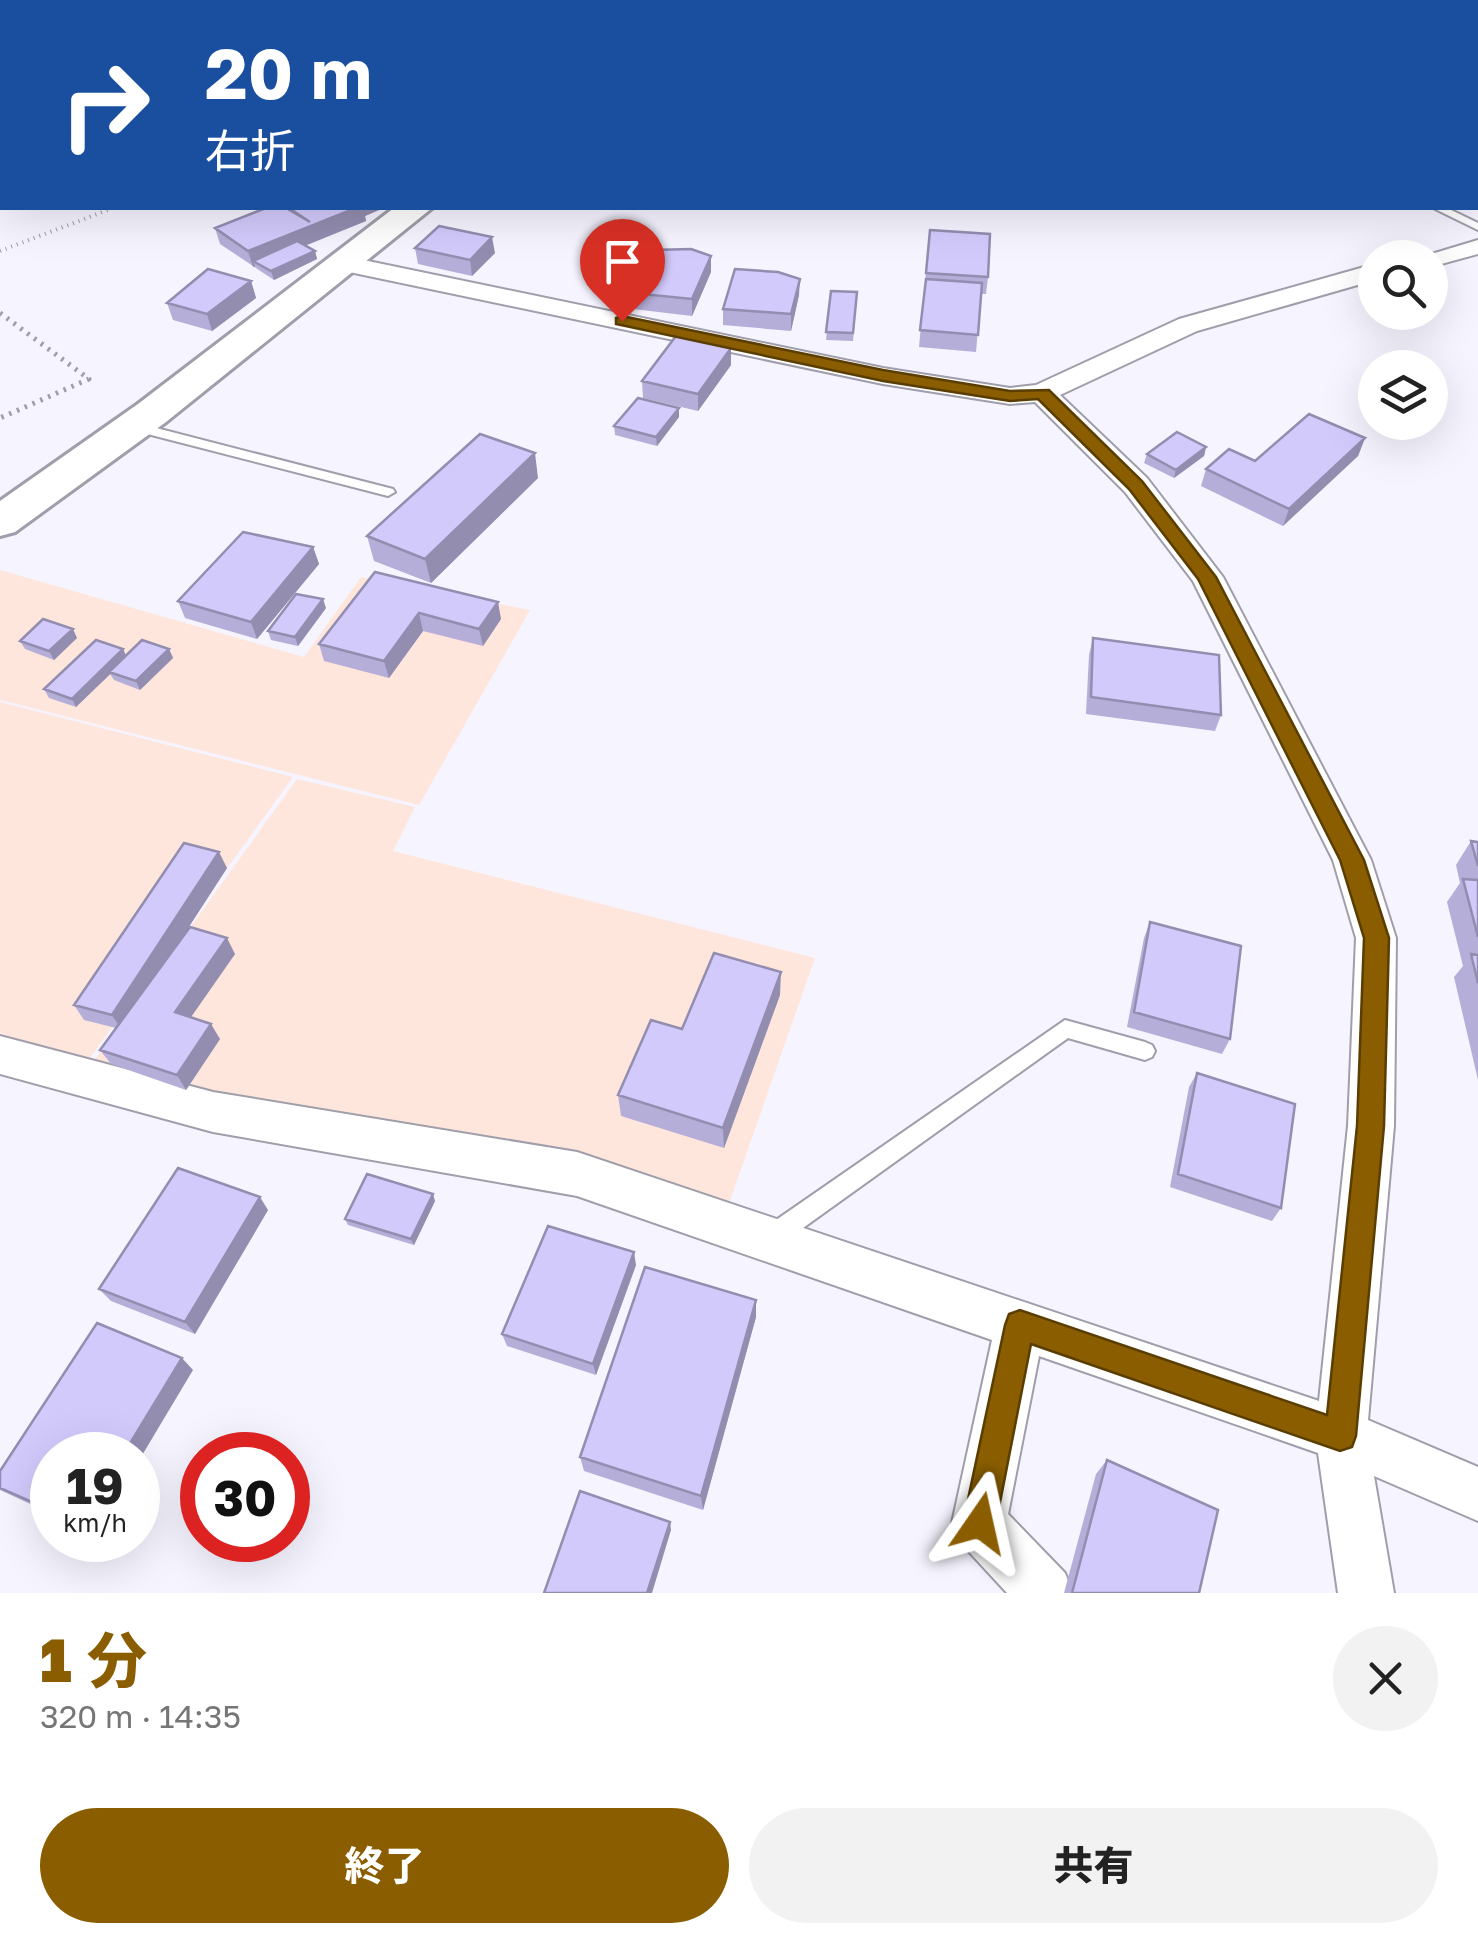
<!DOCTYPE html>
<html lang="ja">
<meta charset="utf-8">
<style>
body{margin:0;font-family:"Golos Text","Noto Sans JP",sans-serif;background:#f2f2f2;color:#222;height:100vh;display:flex;flex-direction:column;font-size:38px;white-space:nowrap}
*{box-sizing:border-box;margin:0}
p{font-size:32px;color:#767676}
.icon{flex:none;width:55px;height:55px;fill:none;stroke:currentColor;stroke-width:2;stroke-linecap:round;stroke-linejoin:round}
.map{position:relative;height:1593px;overflow:hidden}
.details{display:flex;flex-direction:column;background:#fff;flex:1}
.details>*{flex:none}
.banner{position:absolute;left:0px;top:0px;width:1480px;height:210px;box-shadow:0 10px 40px #0002;background:#1a4fa0;color:#fff;overflow:hidden}
.fabs{position:absolute;left:1358px;top:240px;display:grid;gap:20px}
.fabs a{display:grid;place-items:center;width:90px;height:90px;border-radius:50%;background:#fff;box-shadow:0 10px 40px #0002;font-size:50px}
.speed{position:absolute;left:30px;top:1432px;display:flex;gap:20px;font-size:50px;font-weight:700;text-align:center}
.speed>*{display:grid;place-content:center;width:130px;height:130px;border-radius:50%;background:#fff;box-shadow:0 10px 40px #0002;line-height:1}
.speed small{font-size:25px;font-weight:400}
.speed .limit{border:15px solid #d22;background:#fff;color:#111}
.pin{position:absolute;display:grid;place-items:center;width:85px;height:85px;color:#fff;margin:-102px -42px;border-radius:50% 50% 50% 0;rotate:-45deg;box-shadow:0 0 10px #0007}
.pin .icon{rotate:45deg}
.me{position:absolute;width:110px;margin:-55px;rotate:11deg;stroke-linejoin:round;filter:drop-shadow(0 0 8px #0008)}
.turn{display:flex;align-items:center;gap:35px;height:210px;padding:0 40px;font-size:45px}
.turn .icon{width:130px;height:130px;stroke-width:2.5}
.turn b{display:block;font-size:70px;line-height:85px}
.round{display:grid;place-items:center;flex:none;width:105px;height:105px;border-radius:52px;background:#f2f2f2}
.head{display:flex;align-items:center;justify-content:space-between;height:170px;padding:0 40px}
h1{font-size:60px;font-weight:800;line-height:75px;color:#8a5e00}
.primary-button{display:flex;gap:20px;margin-top:auto;padding:20px 40px}
.primary-button a{flex:1;height:115px;border-radius:60px;background:#8a5e00;color:#fff;font-size:40px;font-weight:800;line-height:115px;text-align:center}
.primary-button a+a{background:#f2f2f2;color:#222}
.map>svg:first-child{display:block}
.industrial{fill:#fee6dc}
.lines{fill:none;stroke-linecap:round;stroke-linejoin:round}
.stream{fill:#61a9c7;fill-rule:evenodd}
.lane-casing{stroke:#9f9eaa;stroke-width:4}
.street-casing{stroke:#9f9eaa;stroke-width:4}
.secondary-casing{stroke:#9f9eaa;stroke-width:6}
.path-far1{stroke:#9f9da6;stroke-width:4;stroke-dasharray:1 5;stroke-linecap:butt}
.path{stroke:#9f9da6;stroke-width:5;stroke-dasharray:2.5 6;stroke-linecap:butt}
.lane{fill:#fff;fill-rule:evenodd}
.street{fill:#fff;fill-rule:evenodd}
.secondary{fill:#fff;fill-rule:evenodd}
.wall{fill:#b5aed8}
.shaded-wall{fill:#938db0}
.building{fill:#d2cafb;stroke:#938db0;stroke-width:2.5}
.route{fill:#8a5e00;stroke:#5a3d00;stroke-width:2.5}
</style>
<div class="map">
<svg width="1478" height="1593" viewBox="0 0 1478 1593">
<rect width="100%" height="100%" fill="#f6f4ff"/>
<path class="industrial" d="M0 570 304 657 361 577 530 610 419 805 0 700Z
M0 702 293 777 87 1062 0 1033Z
M297 779 415 807 393 851 815 958 727 1209 218 1099 91 1065Z"/>
<g class="lines">
<path class="stream" d="M2 117V123L0 124V118Z"/>
<g class="lane-casing">
<path id="lane" d="M1433 208H1447L1478 223V230Z
M133 422 393 489 395 492 388 496 128 429V423Z
M1065 1020 1145 1042 1152 1045 1155 1051 1152 1057 1145 1060 1068 1038 782 1243 774 1246 766 1243 763 1235 766 1227Z"/>
</g>
<g class="street-casing">
<path id="street" d="M1478 240V254L1430 267V258H1418Z
M344 256 883 368 1010 388 1036 385 1179 319 1375 264V280L1197 331 1060 395 1147 478 1223 577 1371 860 1396 938 1394 1126 1368 1420 1478 1467V1521L1374 1476 1394 1593H1338L1318 1453 1039 1356 1008 1514 1065 1573 1073 1593H1007L960 1542 952 1523 992 1340 577 1196 213 1132 0 1074V1036L213 1092 577 1152 1319 1401 1348 1126 1356 938 1333 860 1193 581 1125 492 1035 402 1010 404 883 384 335 269 331 264 335 259Z"/>
</g>
<g class="secondary-casing">
<path id="secondary" d="M394 208H432L166 422 15 532 0 536V501L138 404Z"/>
</g>
<path class="path-far1" d="M333 0 338 2
M0 251 113 208"/>
<path class="path" d="M0 313 89 379 0 418"/>
<use href="#lane" class="lane"/>
<use href="#street" class="street"/>
<use href="#secondary" class="secondary"/>
</g>
<path class="wall" d="M266 208H379V210L365 216 366 221 305 246 315 251 317 259 274 280 220 244 215 228Z
M930 230 988 277 986 294H981L976 352 919 347Z
M415 248 495 253 472 276 418 264Z
M711 256V272L692 316 633 309 632 293Z
M251 281 256 298 212 331 173 320 167 303Z
M831 291 857 292 853 341 826 340Z
M799 295 791 331 723 325V309Z
M731 365 698 411 643 398 642 381Z
M679 408V417L657 446 615 435 614 426Z
M1365 438 1358 456 1283 526 1201 486 1206 469 1255 461Z
M1206 447 1204 456 1174 478 1144 463 1147 454Z
M538 478 431 583 374 561 367 536Z
M313 547 319 564 257 639 185 618 178 601Z
M375 572 501 619 483 646 423 631 389 678 324 661 319 644Z
M326 608 298 646 271 640 268 631Z
M77 638 54 660 25 649 20 641Z
M1093 638 1221 715 1215 731 1086 714 1089 655Z
M123 649 126 656 169 649 173 658 140 690 114 680 110 674 76 707 49 698 44 689Z
M1471 841 1478 842V1080L1454 977 1463 966 1447 902 1460 883 1456 865Z
M227 868 181 939 235 954 191 1017 220 1039 186 1090 111 1064 100 1050 116 1028 84 1020 74 1005Z
M1150 922 1230 1039 1222 1054 1127 1027 1144 938Z
M780 995 724 1148 621 1116 618 1095 682 1029Z
M1197 1073 1281 1208 1272 1221 1170 1187 1189 1087Z
M435 1201 414 1245 348 1225 345 1219Z
M268 1210 195 1334 111 1301 99 1289Z
M636 1265 596 1375 507 1346 502 1334Z
M756 1300V1317L703 1510 584 1471 580 1457Z
M193 1370 52 1455V1514L0 1490V1471Z
M1107 1460 1199 1593H1064L1096 1474Z"/>
<path class="shaded-wall" d="M356 208H379V210L365 216 366 221 259 264 253 261 255 266 253 267 248 251Z
M492 237 495 253 472 276 470 260Z
M315 251 317 259 274 280 271 271Z
M711 256V272L692 316V299Z
M800 279 799 295 791 331V314Z
M251 281 256 298 212 331 207 314Z
M731 348V365L698 411V394Z
M679 408V417L657 446 656 437Z
M1365 438 1358 456 1283 526 1289 509Z
M1206 447 1204 456 1174 478 1176 470Z
M535 453 538 478 431 583 425 559Z
M313 547 319 564 257 639 251 622Z
M323 599 326 608 298 646 295 637Z
M498 602 501 619 483 646 479 629Z
M419 613 423 631 389 678 384 661Z
M73 629 77 638 54 660 49 651Z
M123 649 127 658 76 707 72 699Z
M169 649 173 658 140 690 136 681Z
M219 852 227 868 122 1030 112 1015Z
M227 938 235 954 184 1027 175 1012Z
M781 972 780 995 724 1148 723 1128Z
M211 1024 220 1039 186 1090 177 1075Z
M433 1194 435 1201 414 1245 411 1239Z
M260 1197 268 1210 195 1334 185 1322Z
M634 1252 636 1265 596 1375 593 1364Z
M756 1300V1317L703 1510 701 1496Z
M182 1358 193 1370 138 1462V1455H123Z
M670 1522 671 1530 652 1593H647Z"/>
<path class="building" d="M266 208H286L310 222 289 208H356L248 251 215 228Z
M439 226 492 237 470 260 415 248Z
M930 230 990 234 988 277 926 273Z
M297 241 315 251 271 271 253 261Z
M691 249 711 256 692 299 632 293 652 250Z
M208 269 251 281 207 314 167 303Z
M735 269 778 272 800 279 791 314 723 309Z
M926 279 982 283 978 335 920 330Z
M831 291 857 292 853 333 826 332Z
M676 336 731 348 698 394 642 381Z
M638 398 679 408 656 437 614 426Z
M1309 414 1365 438 1289 509 1206 469 1229 449 1255 461Z
M1177 432 1206 447 1176 470 1147 454Z
M480 434 535 453 425 559 367 536Z
M243 532 313 547 251 622 178 601Z
M375 572 498 602 479 629 419 613 384 661 319 644Z
M296 594 323 599 295 637 268 631Z
M43 619 73 629 49 651 20 641Z
M1093 638 1219 655 1221 715 1091 697Z
M96 640 123 649 72 699 44 689Z
M142 640 169 649 136 681 109 672Z
M1471 841 1478 842V866Z
M184 843 219 852 112 1015 74 1005Z
M1463 879 1478 880V937Z
M1150 922 1241 946 1230 1039 1134 1012Z
M190 927 227 938 175 1012 211 1024 177 1075 100 1050Z
M714 953 781 972 723 1128 618 1095 651 1020 682 1029Z
M1471 954 1478 955V983Z
M1197 1073 1295 1104 1281 1208 1178 1174Z
M178 1168 260 1197 185 1322 99 1289Z
M367 1174 433 1194 411 1239 345 1219Z
M548 1226 634 1252 593 1364 502 1334Z
M645 1267 756 1300 701 1496 580 1457Z
M97 1323 182 1358 123 1455H52V1511L0 1488V1471Z
M1107 1460 1218 1510 1199 1593H1072Z
M580 1491 670 1522 647 1593H544Z"/>
<path class="route" d="M622 316 883 370 1010 391 1049 390 1142 481 1216 577 1364 860 1389 938 1384 1126 1356 1436 1352 1447 1340 1451 1031 1344 996 1523 991 1535 980 1539 968 1535 963 1523 1005 1325 1009 1314 1020 1310 1327 1415 1357 1126 1364 938 1340 860 1198 579 1129 489 1038 399 1010 401 883 381 616 324V318Z"/>
</svg>
<div class="fabs">
<a><svg class="icon" aria-label="search" viewBox="0 0 24 24"><circle cx="10" cy="10" r="6"/><path d="M15 15l6 6"/></svg></a>
<a><svg class="icon" aria-label="layers" viewBox="0 0 24 24"><path d="M12 4l9 5-9 5-9-5zM3 14l9 5 9-5"/></svg></a>
</div>
<div class="speed"><div>19<small>km/h</small></div><div class="limit">30</div></div>
<div class="pin" style="left:622px;top:321px;background:#d93025"><svg class="icon" aria-label="arrive" viewBox="0 0 24 24"><path d="M6 21V4h12l-3 4 3 4H6"/></svg></div>
<svg class="me" style="left:980px;top:1523px" viewBox="-20 -20 40 40"><path d="M0-17L14 15 0 8-14 15z" fill="#8a5e00" stroke="#fff" stroke-width="4"/></svg>
<div class="banner">
<div class="turn"><svg class="icon" aria-label="right" viewBox="0 0 24 24"><path d="M7 20v-9h11M14 6l5 5-5 5"/></svg><div><b>20 m</b>右折</div></div>
</div>
</div>
<section class="details">
<div class="head"><div><h1>1 分</h1><p>320 m · 14:35</p></div><a class="round"><svg class="icon" aria-label="close" viewBox="0 0 24 24"><path d="M6 6l12 12M18 6L6 18"/></svg></a></div>
<div class="primary-button"><a>終了</a><a>共有</a></div>
</section>
